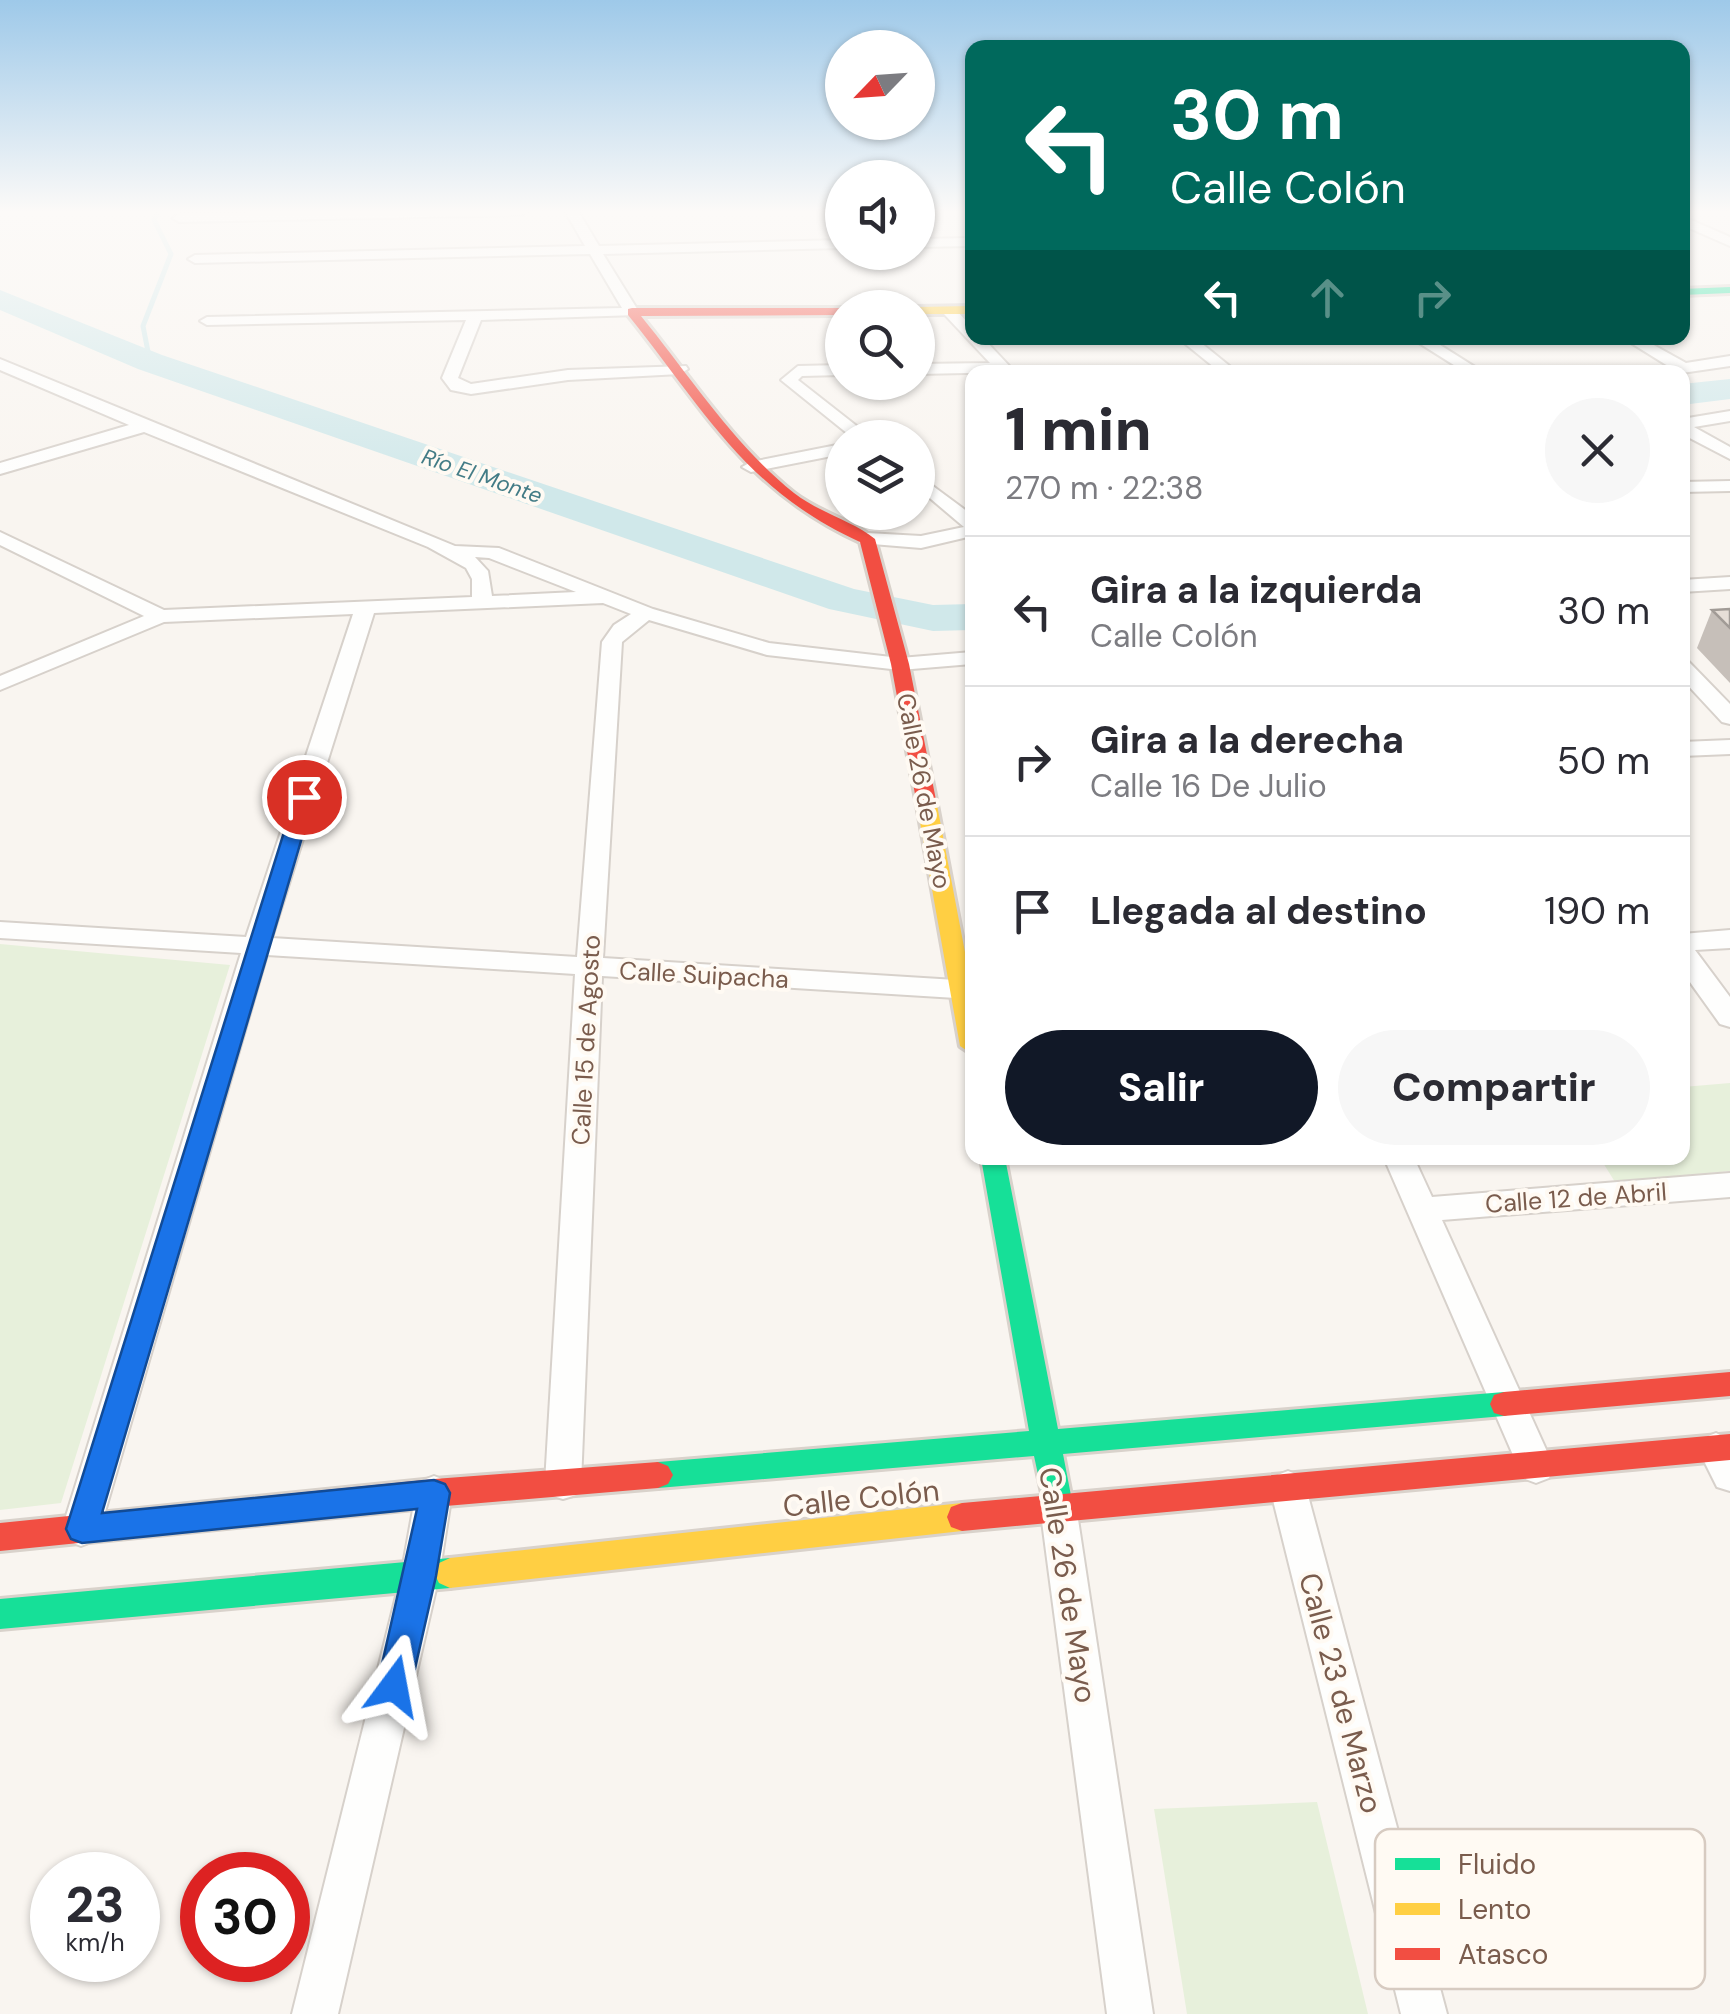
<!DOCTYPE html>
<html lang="es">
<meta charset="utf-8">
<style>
body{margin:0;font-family:"DM Sans",sans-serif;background:#f7f7f7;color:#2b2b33;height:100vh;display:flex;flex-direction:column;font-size:38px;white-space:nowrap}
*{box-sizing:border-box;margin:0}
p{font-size:32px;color:#7c7c81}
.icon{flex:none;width:55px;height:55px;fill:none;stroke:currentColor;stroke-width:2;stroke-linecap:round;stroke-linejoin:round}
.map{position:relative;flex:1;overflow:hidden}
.details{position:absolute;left:965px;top:365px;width:725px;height:800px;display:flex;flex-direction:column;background:#fff;border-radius:20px;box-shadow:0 2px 8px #0004}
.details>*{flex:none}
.banner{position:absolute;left:965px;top:40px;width:725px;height:305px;border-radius:20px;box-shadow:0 2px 8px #0004;background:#00695c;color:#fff;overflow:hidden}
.needle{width:65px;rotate:245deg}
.buttons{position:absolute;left:825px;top:30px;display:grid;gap:20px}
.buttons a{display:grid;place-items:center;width:110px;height:110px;border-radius:50%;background:#fff;box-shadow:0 2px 8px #0004;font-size:50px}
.speed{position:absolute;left:30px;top:1852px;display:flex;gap:20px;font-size:50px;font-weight:700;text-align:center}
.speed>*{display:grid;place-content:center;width:130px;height:130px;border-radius:50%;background:#fff;box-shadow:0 2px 8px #0004;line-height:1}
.speed small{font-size:25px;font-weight:400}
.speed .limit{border:15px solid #d22;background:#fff;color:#111}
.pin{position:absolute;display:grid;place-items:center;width:85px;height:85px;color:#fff;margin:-42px;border:5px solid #fff;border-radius:50%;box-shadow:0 2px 10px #0007}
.me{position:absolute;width:110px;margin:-55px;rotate:13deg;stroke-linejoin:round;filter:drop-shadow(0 0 8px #0008)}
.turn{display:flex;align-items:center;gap:35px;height:210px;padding:0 40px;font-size:45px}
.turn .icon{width:130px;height:130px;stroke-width:2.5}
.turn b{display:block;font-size:70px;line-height:85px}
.lanes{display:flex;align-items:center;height:95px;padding:0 40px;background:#0003;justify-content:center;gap:50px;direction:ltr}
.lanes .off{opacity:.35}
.round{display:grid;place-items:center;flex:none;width:105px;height:105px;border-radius:52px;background:#f7f7f7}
.head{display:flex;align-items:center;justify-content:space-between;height:170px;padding:0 40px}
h1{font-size:60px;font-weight:800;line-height:75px}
.primary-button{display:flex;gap:20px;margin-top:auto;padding:20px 40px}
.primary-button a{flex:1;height:115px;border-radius:60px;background:#111827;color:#fff;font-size:40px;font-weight:800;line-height:115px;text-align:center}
.primary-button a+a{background:#f7f7f7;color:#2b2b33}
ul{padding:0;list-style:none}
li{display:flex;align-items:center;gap:30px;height:150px;padding:0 40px;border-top:2px solid #e1e1e2}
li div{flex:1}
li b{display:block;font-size:38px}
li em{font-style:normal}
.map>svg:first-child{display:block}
.green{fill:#e7f0db}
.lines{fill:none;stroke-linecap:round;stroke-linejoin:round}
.stream{stroke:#d0e8ea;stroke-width:5}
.river{fill:#d0e8ea;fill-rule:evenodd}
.street-casing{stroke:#d7d1cb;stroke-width:4}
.fast-casing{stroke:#d9d2cb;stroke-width:6}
.slow-casing{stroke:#d9d2cb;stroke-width:6}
.jam-casing{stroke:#d9d2cb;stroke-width:6}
.street{fill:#fefefd;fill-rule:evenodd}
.fast{fill:#16e098;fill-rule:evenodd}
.slow{fill:#ffcf43;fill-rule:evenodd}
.jam{fill:#f24e42;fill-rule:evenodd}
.wall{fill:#c6bfb9}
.building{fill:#e6ded7;stroke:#a19b96;stroke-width:2.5}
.route{fill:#1a73e8;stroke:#114b97;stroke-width:2.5}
.labels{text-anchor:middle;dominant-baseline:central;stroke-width:8;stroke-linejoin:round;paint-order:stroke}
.far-water-label{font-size:22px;font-style:italic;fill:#437c86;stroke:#fffaf3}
.street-label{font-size:25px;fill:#7a5c4d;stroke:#fffaf3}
.near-street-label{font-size:30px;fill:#7a5c4d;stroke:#fffaf3}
.key{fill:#fffaf3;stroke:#d7cbc1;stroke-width:2.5}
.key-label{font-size:28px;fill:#7a5c4d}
</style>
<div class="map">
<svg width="1730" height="2014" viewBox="0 0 1730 2014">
<rect width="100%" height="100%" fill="#f9f5f0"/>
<path class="green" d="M0 944 230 965 61 1503 0 1510Z
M1730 1083V1171L1615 1182 1600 1158H1682L1683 1087Z
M1317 1802 1368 2014H1187L1154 1809Z"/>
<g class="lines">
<path class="stream" d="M150 362 143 326 171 254 154 220 159 211"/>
<path class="river" d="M0 290 162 355 854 589 933 605 972 604V630L933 631 829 609 138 369 0 310Z
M1730 379V399L1682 405V384Z"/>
<g class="street-casing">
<path id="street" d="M312 211H527L521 215 179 222 173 218 179 214Z
M565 211H578L599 246 842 240V248L603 254 639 312 637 315 481 320 458 378 471 384 568 370 686 366 688 369 680 374 568 380 471 394 451 390 442 378 466 320 207 325 200 321 207 317 622 308 590 254 195 263 188 259 195 255 585 246Z
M1682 216 1730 237V246L1682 225Z
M972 238V246L918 247V239Z
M944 308H954L972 327V338H983L1015 372 918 374V364L990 363 944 314Z
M1178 338H1195L1237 372H1220Z
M1411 338H1429L1483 372H1465Z
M1623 338H1641L1686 363 1730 356V366L1682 373 1651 372 1668 366Z
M0 359 455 546 499 548 653 609 769 643 900 658 972 652V664L900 670 767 655 649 620 622 642 603 958 972 981V999L602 976 581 1483 576 1495 563 1499 550 1495 545 1483 575 974 267 955 100 1529 94 1541 81 1546 68 1541 62 1529 241 953 0 938V922L246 937 353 614 164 622 0 690V676L144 616 0 545V532L164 610 472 597V579L466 568 428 547 144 432 0 474V463L129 425 0 370ZM475 557 489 558 576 592 492 596 488 571ZM603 603 631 614 614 625 602 642 577 957 272 938 374 613Z
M842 365V375L802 376 798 380 872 438H853L781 380 798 366Z
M1730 411V421L1694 427 1730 447V459L1682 434V419Z
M842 444V454L751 472 742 467 751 462Z
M918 475 972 515V536L921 548 860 543 858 539 867 533 921 536 964 527 918 488Z
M1730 481V491L1682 492V482Z
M1730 577V589L1682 592V580Z
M1682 660 1689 662 1730 704V724L1722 722 1682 679Z
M1730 740V754L1682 756V742Z
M1730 930V948L1695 950 1730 997V1027L1720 1024 1682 971V934Z
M1384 1158H1414L1432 1197 1730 1173V1197L1442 1220 1554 1467 1549 1478 1536 1483 1523 1478Z
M1716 1433 1730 1440V1491L1717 1487 1698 1449 1703 1438Z
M1288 1471 1301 1476 1306 1488 1447 2014H1401L1270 1488 1275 1476Z
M434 1476 447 1481 452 1493 439 1576 338 2014H292L401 1576 416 1493 421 1481Z
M1058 1489 1071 1494 1076 1506 1153 2014H1107L1040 1506 1045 1494Z"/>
</g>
<g class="fast-casing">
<path id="fast" d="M1730 287V293L1682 295V289Z
M981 1158H1005L1058 1429 1504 1392 1514 1395 1518 1404 1514 1413 1504 1416 1063 1454 1073 1506 1069 1516 1058 1520 1047 1516 1034 1456 658 1488 648 1484 643 1475 648 1466 658 1462 1029 1431Z
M450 1558 461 1563 466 1573 461 1583 450 1588 0 1629V1599Z"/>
</g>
<g class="slow-casing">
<path id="slow" d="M972 306V314H918V307Z
M927 799 937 805 972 989V1054L960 1046 917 805Z
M962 1503 973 1507 977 1517 973 1527 962 1531 450 1588 439 1583 434 1573 439 1563 450 1558Z"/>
</g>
<g class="jam-casing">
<path id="jam" d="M632 308H842V315L641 316C690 376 733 444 794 493 818 512 853 521 875 539L909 664 937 805 934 809 927 811 917 805 891 664 860 542C744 489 704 409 628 315V309Z
M1730 1372V1396L1504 1416 1494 1413 1490 1404 1494 1395 1504 1392Z
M1730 1434V1460L962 1531 951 1527 947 1517 951 1507 962 1503Z
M658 1462 668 1466 673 1475 668 1484 658 1488 434 1507 0 1551V1523L434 1479Z"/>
</g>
<use href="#street" class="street"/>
<use href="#fast" class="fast"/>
<use href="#slow" class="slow"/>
<use href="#jam" class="jam"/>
</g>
<path class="wall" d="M1730 609V683L1697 648 1712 610Z"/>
<path class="building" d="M1730 609V628L1712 610Z"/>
<linearGradient id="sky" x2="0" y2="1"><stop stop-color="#9ec9e9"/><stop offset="0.43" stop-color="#fcfaf8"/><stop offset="1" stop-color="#fcfaf8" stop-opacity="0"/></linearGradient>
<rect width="1730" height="493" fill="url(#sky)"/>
<path class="route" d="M304 791 314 797 102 1513 434 1480 445 1484 450 1493 436 1576 411 1686 406 1697 394 1702 382 1697 377 1686 417 1509 82 1543 71 1539 66 1529 295 797Z"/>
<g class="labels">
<g class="far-water-label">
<text transform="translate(482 476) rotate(19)">Río El Monte</text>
</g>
<g class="street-label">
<text transform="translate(924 791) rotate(79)">Calle 26 de Mayo</text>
<text transform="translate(704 975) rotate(3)">Calle Suipacha</text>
<text transform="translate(586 1040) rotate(-87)">Calle 15 de Agosto</text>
<text transform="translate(1576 1198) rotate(-4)">Calle 12 de Abril</text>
</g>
<g class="near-street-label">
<text transform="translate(861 1498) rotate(-6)">Calle Colón</text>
<text transform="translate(1068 1585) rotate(81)">Calle 26 de Mayo</text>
<text transform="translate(1341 1693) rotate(75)">Calle 23 de Marzo</text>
</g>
</g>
<rect x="1375" y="1829" width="330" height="160" rx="15" class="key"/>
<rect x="1395" y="1858" width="45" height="12" fill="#16e098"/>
<rect x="1395" y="1903" width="45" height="12" fill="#ffcf43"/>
<rect x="1395" y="1948" width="45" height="12" fill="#f24e42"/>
<g class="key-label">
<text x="1458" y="1874">Fluido</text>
<text x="1458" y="1919">Lento</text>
<text x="1458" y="1964">Atasco</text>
</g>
</svg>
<div class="buttons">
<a><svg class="needle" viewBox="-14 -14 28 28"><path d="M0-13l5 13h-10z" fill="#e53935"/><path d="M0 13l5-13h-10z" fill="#7c7c81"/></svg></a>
<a><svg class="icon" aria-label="sound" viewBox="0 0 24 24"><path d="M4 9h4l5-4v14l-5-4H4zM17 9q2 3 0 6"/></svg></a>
<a><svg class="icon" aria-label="search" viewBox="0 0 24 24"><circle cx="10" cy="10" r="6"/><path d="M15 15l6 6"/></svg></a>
<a><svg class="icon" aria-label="layers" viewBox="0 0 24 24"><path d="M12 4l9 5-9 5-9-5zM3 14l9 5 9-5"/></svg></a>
</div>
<div class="speed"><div>23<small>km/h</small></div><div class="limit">30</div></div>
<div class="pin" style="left:304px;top:797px;background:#d93025"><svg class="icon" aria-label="arrive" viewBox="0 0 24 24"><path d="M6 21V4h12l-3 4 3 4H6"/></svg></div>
<svg class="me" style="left:394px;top:1686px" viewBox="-20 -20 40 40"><path d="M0-17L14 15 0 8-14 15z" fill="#1a73e8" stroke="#fff" stroke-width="4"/></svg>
<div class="banner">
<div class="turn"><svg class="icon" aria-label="left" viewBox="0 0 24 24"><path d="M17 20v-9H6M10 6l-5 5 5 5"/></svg><div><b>30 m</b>Calle Colón</div></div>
<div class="lanes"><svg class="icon" aria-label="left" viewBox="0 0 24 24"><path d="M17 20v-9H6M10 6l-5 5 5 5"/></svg><svg class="icon off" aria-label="ahead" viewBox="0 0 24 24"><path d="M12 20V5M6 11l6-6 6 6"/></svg><svg class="icon off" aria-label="right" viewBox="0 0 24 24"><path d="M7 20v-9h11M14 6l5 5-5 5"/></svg></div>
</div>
<section class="details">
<div class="head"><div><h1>1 min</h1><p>270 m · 22:38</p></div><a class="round"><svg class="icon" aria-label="close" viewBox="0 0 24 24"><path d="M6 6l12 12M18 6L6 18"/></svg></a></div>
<ul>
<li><svg class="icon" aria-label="left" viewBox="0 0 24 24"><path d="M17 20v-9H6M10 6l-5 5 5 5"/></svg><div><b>Gira a la izquierda</b><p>Calle Colón</p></div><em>30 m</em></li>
<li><svg class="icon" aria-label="right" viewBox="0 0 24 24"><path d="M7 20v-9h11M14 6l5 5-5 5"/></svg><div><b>Gira a la derecha</b><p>Calle 16 De Julio</p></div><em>50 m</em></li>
<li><svg class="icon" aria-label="arrive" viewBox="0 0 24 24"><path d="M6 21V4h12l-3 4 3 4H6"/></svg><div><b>Llegada al destino</b></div><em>190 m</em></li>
</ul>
<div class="primary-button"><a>Salir</a><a>Compartir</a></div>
</section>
</div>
